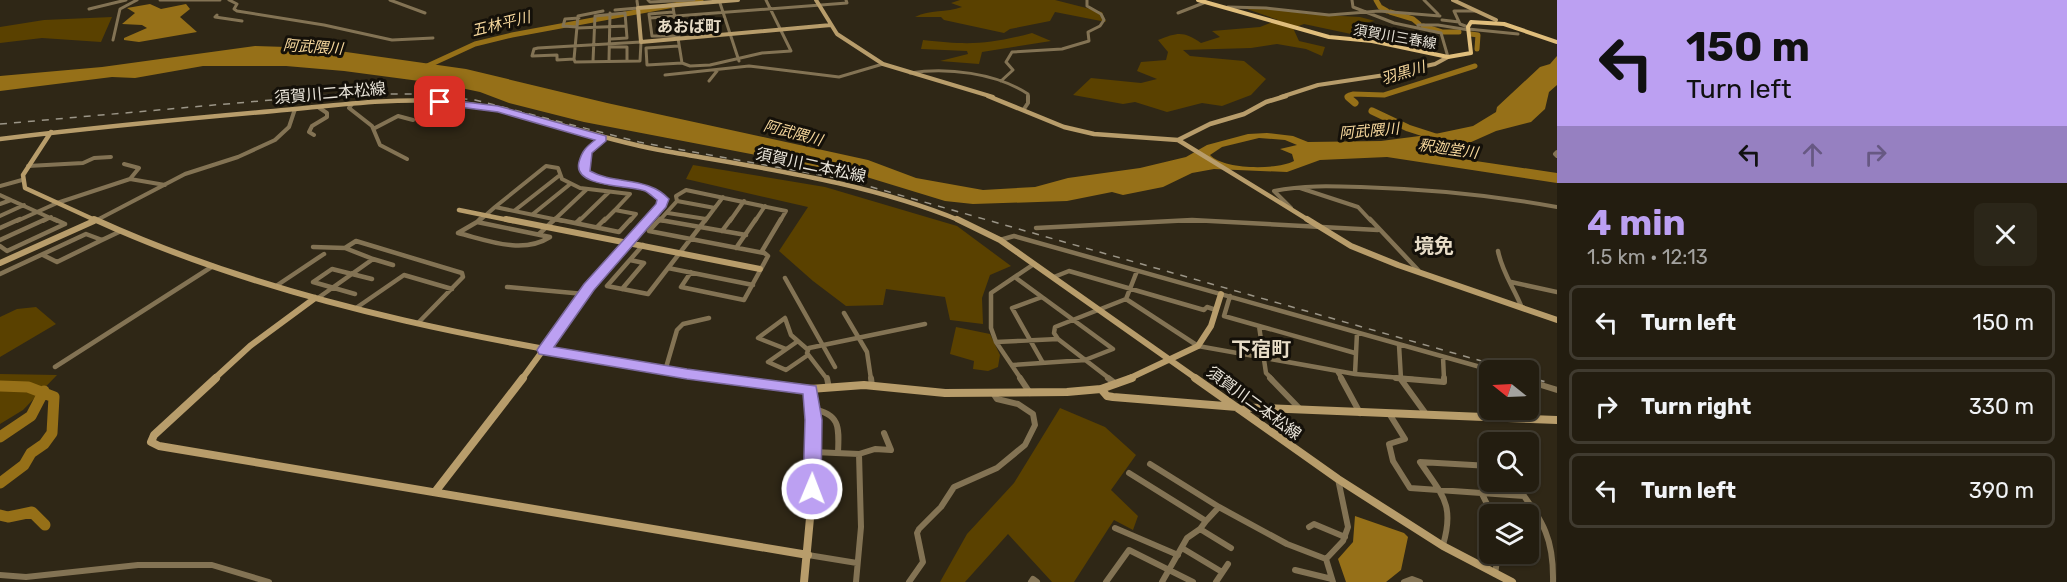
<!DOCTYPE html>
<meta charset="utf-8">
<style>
body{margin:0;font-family:Rubik,"Noto Sans JP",sans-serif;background:#2b2619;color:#f1f3f6;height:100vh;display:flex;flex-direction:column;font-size:22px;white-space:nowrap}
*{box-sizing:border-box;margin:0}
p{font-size:20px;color:#a3a29f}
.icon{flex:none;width:33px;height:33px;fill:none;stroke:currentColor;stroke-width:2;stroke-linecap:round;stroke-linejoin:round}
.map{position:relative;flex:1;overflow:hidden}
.details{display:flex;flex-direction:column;background:#231d10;width:510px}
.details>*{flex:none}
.guide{background:#bca0f2;color:#111;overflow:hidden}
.needle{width:39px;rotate:288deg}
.fabs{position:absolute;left:1479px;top:360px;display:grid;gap:12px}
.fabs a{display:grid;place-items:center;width:60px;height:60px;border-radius:9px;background:#231d10;box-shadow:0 2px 4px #0004,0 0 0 2px #403b30;font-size:30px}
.pin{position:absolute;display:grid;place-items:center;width:51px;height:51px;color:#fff;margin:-26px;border-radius:12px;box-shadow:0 3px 9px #0006}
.me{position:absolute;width:66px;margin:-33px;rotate:1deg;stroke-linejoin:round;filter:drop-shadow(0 0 4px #0008)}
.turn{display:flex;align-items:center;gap:21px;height:126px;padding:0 30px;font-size:27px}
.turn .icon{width:78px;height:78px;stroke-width:2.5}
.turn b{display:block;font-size:42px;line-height:51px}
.lanes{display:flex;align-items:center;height:57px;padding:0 30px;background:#0003;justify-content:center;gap:30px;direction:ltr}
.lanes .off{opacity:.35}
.round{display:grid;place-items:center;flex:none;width:63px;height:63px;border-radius:9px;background:#2b2619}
.head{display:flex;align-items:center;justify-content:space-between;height:102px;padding:0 30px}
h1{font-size:36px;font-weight:700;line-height:45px;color:#bca0f2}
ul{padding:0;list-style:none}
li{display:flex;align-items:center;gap:18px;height:75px;margin:0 12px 9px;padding:0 18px;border:3px solid #403b30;border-radius:9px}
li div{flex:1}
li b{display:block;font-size:22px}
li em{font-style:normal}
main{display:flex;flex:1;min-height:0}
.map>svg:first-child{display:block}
.green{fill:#5a4100}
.water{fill:#967018;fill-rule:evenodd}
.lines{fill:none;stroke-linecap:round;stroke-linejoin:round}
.river-far2{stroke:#967018;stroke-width:5}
.river-far1{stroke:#967018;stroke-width:7}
.river{stroke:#967018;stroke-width:11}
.street-far3{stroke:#837354;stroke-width:3}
.street-far2{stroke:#837354;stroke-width:4}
.street-far1{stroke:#837354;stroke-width:4.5}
.street{stroke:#837354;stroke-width:6}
.secondary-far3{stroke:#b89d6b;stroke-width:4}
.secondary-far2{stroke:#b89d6b;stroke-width:4.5}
.secondary-far1{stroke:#b89d6b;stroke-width:6}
.secondary{stroke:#b89d6b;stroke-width:8}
.primary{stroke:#e0be7c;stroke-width:4}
.rail-far1{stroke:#9b9587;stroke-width:1.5;stroke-dasharray:7 7;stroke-linecap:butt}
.rail{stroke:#9b9587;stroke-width:2;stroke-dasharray:14 14;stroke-linecap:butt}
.route{fill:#bca0f2;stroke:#7a689d;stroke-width:1.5}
.labels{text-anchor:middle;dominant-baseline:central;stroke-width:6;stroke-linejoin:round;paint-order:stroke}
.far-street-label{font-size:14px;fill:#e8e3d8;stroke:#141009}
.far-water-label{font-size:15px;font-style:italic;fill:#f7d89d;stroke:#141009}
.far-quarter-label{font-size:16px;font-weight:bold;fill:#e7dcc7;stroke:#141009}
.street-label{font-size:16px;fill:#e8e3d8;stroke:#141009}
.quarter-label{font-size:20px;font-weight:bold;fill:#e7dcc7;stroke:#141009}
</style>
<main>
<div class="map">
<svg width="1557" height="582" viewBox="0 0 1557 582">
<rect width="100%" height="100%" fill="#2f2716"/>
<path class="green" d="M960 0H1055L1102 12 1106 22 1055 12 1050 21 1010 29 1004 33 944 20 941 17H915C930 9 946 13 962 7L951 3Z
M1247 9H1279L1306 14 1360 17 1375 21 1358 24 1368 29 1351 34 1304 24 1293 28 1299 41 1325 47 1322 56 1306 49 1277 44 1251 48 1183 50 1190 56 1244 61 1266 79 1251 95 1222 106 1202 103 1167 112 1135 102 1123 104 1073 95 1091 78 1141 83 1157 79 1137 71 1141 62 1166 60 1168 52 1158 40C1178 32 1184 31 1201 43L1220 37 1212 31 1260 27 1278 20Z
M112 17 101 42 42 38 0 43V27L44 20Z
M1032 33 1051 41 982 52 979 64 940 61 968 54 967 51 921 49 923 40C967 45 988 45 1032 33Z
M693 165 825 187 957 226 1011 266 990 275 982 298 983 324 950 320 945 297 886 289 883 305 846 306 813 281 779 251 808 207 686 179Z
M36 307 56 324 0 357V317L17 309Z
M956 327 990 334 1000 355 998 367 988 371 973 369 974 361 950 354Z
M0 374 57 375 23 410 0 424Z
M1060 408 1105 427 1136 455 1111 490 1138 516 1133 530 1114 520 1074 582H1052L1008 534 965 582H940L967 534 1014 483Z"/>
<path class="water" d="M150 4 161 9 186 4 190 9 180 17 197 32 139 42 124 40V38L147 28 142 25 122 24 135 13 127 8Z
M255 46 318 48 466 69 607 103 868 160 916 178 983 190 1035 187 1068 178 1140 168 1186 157 1207 145 1248 134 1267 133 1293 136 1308 142 1381 141 1435 134 1473 126 1496 112 1497 107 1540 67 1550 64 1557 56V85L1549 92 1545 109 1531 122 1496 131 1469 143 1434 147 1422 153 1557 173V183L1387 157 1320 160 1287 172 1214 169 1192 173 1163 187 1123 195 1112 192 1067 201 973 204 945 201 860 175 584 122 509 103 480 92 442 84 344 71 286 66H203L135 78 112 77 0 91V76L102 67ZM1259 138 1285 140 1297 145 1280 149 1292 154 1294 161C1277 170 1224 170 1210 155L1222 147Z
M1355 516 1404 533 1408 537 1401 570 1386 582H1346L1338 559 1353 542Z"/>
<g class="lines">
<path class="river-far2" d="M1376 0 1380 7 1387 11
M1390 12 1413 19 1419 24
M1423 26 1442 32H1459
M1471 34 1478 35 1477 49
M425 67 475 44 512 35 701 0
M1348 97 1353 94 1384 95 1475 66"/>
<path class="river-far1" d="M1350 96 1348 97 1355 103
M1372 111 1408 128 1442 139"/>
<path class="river" d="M0 386 28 387 54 397 52 433 44 444 31 453 24 465 0 483
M0 437 31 416 44 391
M0 515 8 517 32 512 45 525"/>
<path class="street-far3" d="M160 0H220
M229 0 237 4 234 9 237 11 324 25 392 40 433 38
M390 0 425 13
M648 0 650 2 694 0
M719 0 739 61
M1352 0 1353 7 1394 23 1441 33 1448 57
M1424 0 1438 14
M672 1 682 63 690 66 710 65 762 53 791 51 766 0
M1228 7 1266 8 1329 15 1379 11 1440 16
M89 9 126 0
M615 10 638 8 637 1
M673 12 649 14 652 36H679
M1178 13 1206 2
M217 15 215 17 242 21
M650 18 847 3 846 0
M665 18 668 36
M1442 20 1459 22
M1418 25H1438L1469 30
M577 27 563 26 565 19 579 18
M1468 27 1460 24 1454 11H1476
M578 28 626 26
M1468 29 1518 34
M113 40 120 9 137 0
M641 42 640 61 575 62 574 59 557 60V55L532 56 534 49 538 48Z
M679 46 646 48 647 65 682 63
M610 47H627V61
M574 59 578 16 603 11
M609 60 610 13
M593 61 595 16 625 13 627 38 611 39
M910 73C947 67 996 73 1028 94V97
M665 75 749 66 839 77 883 64
M709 81 717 71
M1001 81 1013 70 1006 62 1012 52 1062 49 1089 41 1088 32 1100 26 1104 20 1101 14 1087 6V0"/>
<path class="street-far2" d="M352 104 349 108 372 126 380 145 407 159
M1024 109 1028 103V96
M375 128 398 116 413 120
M314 135 309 132 312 126 327 117V113L318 107
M1557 152 1555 154 1557 156
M124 164 139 168 130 179 165 185
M28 166 83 163 94 158 111 157
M0 186 22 180
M1300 188 1358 207 1371 221
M0 195 57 221
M677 201 715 208
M0 204 11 200
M495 207 563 221
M495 207 546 166 558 168 562 179 580 188 630 194 615 210 636 214 630 221
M1291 208 1274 191C1303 185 1331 186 1361 187 1427 189 1492 195 1557 207
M514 211 560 175
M668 213 706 219
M533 214 569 185
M0 216 24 205
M97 220 185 174 238 157 275 140 289 127 295 109
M660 220 664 221
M17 221 57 203 130 179
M43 221 51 217
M479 221 495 207
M553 221 587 189
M579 221 609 192
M604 221 615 210
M659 221 677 201 676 196 686 190 786 211 780 221
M705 221 723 197
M730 221 744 201
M755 221 765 206
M1180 221H1204"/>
<path class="street-far1" d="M54 219 65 224
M555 219 619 232 631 219
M660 219 649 231 764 253
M1370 219 1418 270
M660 220 746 235
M477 222 550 237C522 255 487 240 458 233Z
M477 222 480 219
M576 223 580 219
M597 227 605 219
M0 228 20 219
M1036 228 1192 220 1378 230
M722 231 731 219
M539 234 555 219
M0 240 46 219
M102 240 121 231
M1000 240 1014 236 1491 370
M643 245 607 286 648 294 706 219
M0 246 7 251 65 224
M313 247 345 248
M736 248 756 219
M1498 251C1502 272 1514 288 1522 308
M373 259 393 265
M668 268 753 285
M1137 271 1126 299 1198 346 1355 374 1413 379
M691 272 681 287 744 300 768 256 762 251 781 219
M0 274 86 234 102 240 57 262 43 255
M1054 277 1069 271 1204 310 1207 307 1216 310
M785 278 835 367
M1511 282 1557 292
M276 286 324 254
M507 287 584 294
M622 289 644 263 630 260
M355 294 313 282 332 269 372 279
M1230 296 1224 316 1355 353
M1042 297 1012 308 1043 363
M318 298 373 259 345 248 356 241 462 273 463 277 418 323
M356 308 404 275 452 289
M844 313 867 352 871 379
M1259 326 1266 373 1272 379
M798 341 768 362 786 370 808 355
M996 342 1058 339
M1399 345 1401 379
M786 349 758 338 785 318 791 335 807 349
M1443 357 1444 379
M1013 365 1085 360 1113 349 1016 278
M55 367 213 266
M665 371 677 330 683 324 709 318
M1337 371 1342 379
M1355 374 1357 333
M827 379 807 353 809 348 925 324
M1021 379 996 342 991 328V293L1034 264
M1110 379 1058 339 1054 333 1055 327 1126 299"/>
<path class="street" d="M827 378 829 388
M871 378 872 386
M1020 378 1030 393
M1108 378 1116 384
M1270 378 1299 408
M1341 378 1360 413
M1396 378 1444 382V378
M1400 378 1426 414
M1528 381 1557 390
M812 409C841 414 839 428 838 453
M1390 415 1405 439 1389 444 1393 461 1410 488 1524 496
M813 452 859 454 861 527 856 582
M859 454 875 449 891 450 884 433
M1150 464 1219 507
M1129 473 1206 521 1219 507 1287 544 1326 559
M1514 482C1541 520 1554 534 1553 582
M1481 492 1492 514
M1309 527 1314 524 1345 537
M1115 528 1178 555
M1200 529 1231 548
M1443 545C1455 504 1442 495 1420 462L1490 466
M1182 548 1222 572
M808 555 857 563
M1295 570 1332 579
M1495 574 1498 554
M0 575 26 577 138 565H212L269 582
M909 582 923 562 917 533 919 529 941 507 954 487 997 468 1025 445 1035 425 1033 414 1018 404 997 399 993 393
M1031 582 1033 579 1037 582
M1106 582 1129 550 1193 582
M1162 582 1187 538 1200 529 1206 521
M1216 582 1228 564
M1333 582 1326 559 1343 541 1348 527 1338 479
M1404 582 1412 579 1420 582"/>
<path class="secondary-far3" d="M738 0 638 8 641 42 831 25
M816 0 837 34 883 64 993 97
M1453 0 1496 20
M1281 97 1318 85 1385 75 1435 64 1448 57"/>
<path class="secondary-far2" d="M988 96 1064 127 1094 134 1178 140 1210 124 1244 114 1266 102 1286 96
M51 132 23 175 25 188 97 221
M603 138 585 157V172C609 188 641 179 663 199L662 205 648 221
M0 139C91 128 182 119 274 111 332 106 391 97 450 102 524 108 593 139 665 151 766 169 866 182 961 221
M1178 140 1310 221
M459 210 513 221"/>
<path class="secondary-far1" d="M94 219C293 310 511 345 725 379
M506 219 760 269
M957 219 1000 240 1197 379
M1307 219 1351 246 1398 265 1557 320
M0 263 94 221
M214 379 250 346 315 298
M522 379 589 287 649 219
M1128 379 1198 346 1211 326 1221 294"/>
<path class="secondary" d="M216 378 154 435 151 442 159 446 808 555
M716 378 810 389 864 385 945 393 1067 392 1101 389 1132 378
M1195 378 1338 479 1443 546 1512 582
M1101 389 1107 396 1113 397 1237 407 1557 420
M435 492 523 378
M804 582 813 486 810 389"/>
<path class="primary" d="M1198 0 1329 37 1372 41 1448 57 1471 53 1468 27 1471 22 1504 24 1557 42"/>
<path class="rail-far1" d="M0 124 339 94H420L475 100 639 142 847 180 1513 370
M1528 377 1536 379"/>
<path class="rail" d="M1531 378 1557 385"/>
</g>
<path class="route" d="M440 99 498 106 606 136V141L592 153 590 171C615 185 648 176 669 199L666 207 594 290 554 347 687 369 816 386 822 420 821 489 819 494 812 496 806 494 803 489 805 420 803 394 687 379 539 354 537 350 539 347 584 284 656 204 657 200C653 197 649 193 645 191 630 185 572 188 579 162 582 151 586 147 595 140L498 112 436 104 435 102Z"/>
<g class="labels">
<g class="far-street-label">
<text transform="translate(1395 37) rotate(10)">須賀川三春線</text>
</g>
<g class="far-water-label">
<text transform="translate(501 24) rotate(-14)">五林平川</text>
<text transform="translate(313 47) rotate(4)">阿武隈川</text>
<text transform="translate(1403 73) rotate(-17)">羽黒川</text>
<text transform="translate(1369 131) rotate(-5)">阿武隈川</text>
<text transform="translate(793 133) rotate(15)">阿武隈川</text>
<text transform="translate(1448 149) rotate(8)">釈迦堂川</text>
</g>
<g class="far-quarter-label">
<text x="689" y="26">あおば町</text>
</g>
<g class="street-label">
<text transform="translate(330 93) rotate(-5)">須賀川二本松線</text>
<text transform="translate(811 165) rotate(12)">須賀川二本松線</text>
<text transform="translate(1254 403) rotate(36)">須賀川二本松線</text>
</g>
<g class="quarter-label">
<text x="1434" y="246">境免</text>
<text x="1261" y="349">下宿町</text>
</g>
</g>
</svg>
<div class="fabs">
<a><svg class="needle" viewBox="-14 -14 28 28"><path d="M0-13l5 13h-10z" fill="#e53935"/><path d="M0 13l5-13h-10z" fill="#a3a29f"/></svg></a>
<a><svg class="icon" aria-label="search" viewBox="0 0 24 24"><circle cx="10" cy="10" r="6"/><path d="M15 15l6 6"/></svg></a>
<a><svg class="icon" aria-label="layers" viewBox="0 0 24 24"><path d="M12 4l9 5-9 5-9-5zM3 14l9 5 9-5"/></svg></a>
</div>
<div class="pin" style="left:440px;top:102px;background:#d93025"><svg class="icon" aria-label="arrive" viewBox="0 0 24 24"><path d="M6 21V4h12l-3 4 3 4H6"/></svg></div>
<svg class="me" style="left:812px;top:489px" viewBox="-20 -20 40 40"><circle r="17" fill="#bca0f2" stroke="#fff" stroke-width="3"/><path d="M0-11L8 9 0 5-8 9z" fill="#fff"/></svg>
</div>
<section class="details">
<div class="guide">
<div class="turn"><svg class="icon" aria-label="left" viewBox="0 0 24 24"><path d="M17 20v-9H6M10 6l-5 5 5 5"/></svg><div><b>150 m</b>Turn left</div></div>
<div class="lanes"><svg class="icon" aria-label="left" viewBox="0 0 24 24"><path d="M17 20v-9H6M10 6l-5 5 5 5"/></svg><svg class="icon off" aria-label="ahead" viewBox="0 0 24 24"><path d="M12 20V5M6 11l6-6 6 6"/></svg><svg class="icon off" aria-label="right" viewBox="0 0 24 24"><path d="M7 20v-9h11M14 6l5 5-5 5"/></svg></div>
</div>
<div class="head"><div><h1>4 min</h1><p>1.5 km · 12:13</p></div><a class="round"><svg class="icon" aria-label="close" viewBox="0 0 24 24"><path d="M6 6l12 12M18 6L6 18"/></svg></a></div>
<ul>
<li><svg class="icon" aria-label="left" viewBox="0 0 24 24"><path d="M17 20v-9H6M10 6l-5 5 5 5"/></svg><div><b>Turn left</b></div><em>150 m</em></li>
<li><svg class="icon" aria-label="right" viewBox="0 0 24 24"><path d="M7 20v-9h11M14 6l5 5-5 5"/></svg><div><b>Turn right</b></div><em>330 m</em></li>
<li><svg class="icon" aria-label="left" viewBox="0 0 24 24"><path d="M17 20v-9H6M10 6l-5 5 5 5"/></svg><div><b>Turn left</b></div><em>390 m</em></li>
</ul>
</section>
</main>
